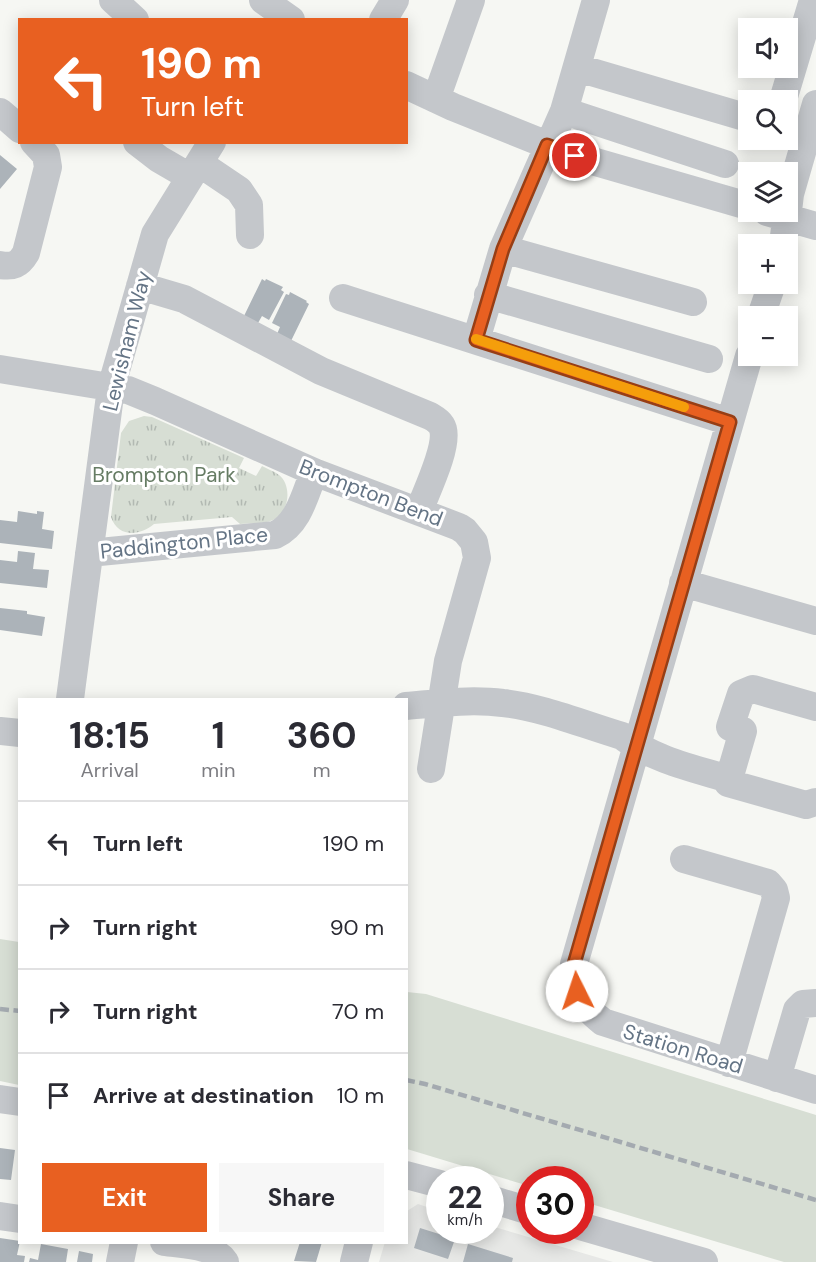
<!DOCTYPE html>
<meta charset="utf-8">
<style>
body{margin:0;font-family:"DM Sans",sans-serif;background:#f7f7f7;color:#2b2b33;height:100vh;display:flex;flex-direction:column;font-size:22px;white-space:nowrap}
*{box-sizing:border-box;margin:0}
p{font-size:20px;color:#7c7c81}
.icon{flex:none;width:33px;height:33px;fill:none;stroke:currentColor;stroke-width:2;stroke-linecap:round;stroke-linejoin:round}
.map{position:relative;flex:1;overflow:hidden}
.panel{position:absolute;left:18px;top:698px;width:390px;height:546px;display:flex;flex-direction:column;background:#fff;border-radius:0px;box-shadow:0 3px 15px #0003}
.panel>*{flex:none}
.banner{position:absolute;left:18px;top:18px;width:390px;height:126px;border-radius:0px;box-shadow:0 3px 15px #0003;background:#e86021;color:#fff;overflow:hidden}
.tools{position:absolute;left:738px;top:18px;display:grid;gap:12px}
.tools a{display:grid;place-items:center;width:60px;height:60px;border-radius:0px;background:#fff;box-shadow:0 3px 15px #0003;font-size:30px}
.speed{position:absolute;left:426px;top:1166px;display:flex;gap:12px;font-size:30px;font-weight:700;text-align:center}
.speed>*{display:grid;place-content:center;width:78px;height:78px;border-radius:50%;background:#fff;box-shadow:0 3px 15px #0003;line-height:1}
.speed small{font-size:15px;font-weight:400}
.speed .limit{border:9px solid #d22;background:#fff;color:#111}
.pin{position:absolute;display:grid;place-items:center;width:51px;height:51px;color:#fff;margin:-26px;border:3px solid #fff;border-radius:50%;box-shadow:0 2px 6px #0007}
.me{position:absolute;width:66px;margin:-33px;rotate:356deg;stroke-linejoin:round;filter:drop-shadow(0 0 4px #0008)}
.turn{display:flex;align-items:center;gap:21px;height:126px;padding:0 24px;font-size:27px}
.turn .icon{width:78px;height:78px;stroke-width:2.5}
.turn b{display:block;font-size:42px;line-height:51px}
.eta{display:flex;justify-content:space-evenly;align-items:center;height:102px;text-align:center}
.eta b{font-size:36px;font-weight:700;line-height:42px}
.action{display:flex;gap:12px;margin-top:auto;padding:12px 24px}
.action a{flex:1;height:69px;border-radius:0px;background:#e86021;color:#fff;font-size:24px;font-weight:700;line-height:69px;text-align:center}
.action a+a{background:#f7f7f7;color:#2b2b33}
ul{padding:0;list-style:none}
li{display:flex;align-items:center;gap:18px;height:84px;padding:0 24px;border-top:2px solid #e1e1e2}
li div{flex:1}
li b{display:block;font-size:22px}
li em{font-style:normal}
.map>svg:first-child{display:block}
.built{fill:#e7e8e6}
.grass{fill:#d7ded4}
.park{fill:url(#park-tufts)}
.building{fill:#acb3b9}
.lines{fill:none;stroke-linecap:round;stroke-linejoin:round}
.minor{stroke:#c4c7cb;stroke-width:28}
.rail{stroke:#a4aab0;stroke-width:4.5;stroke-dasharray:9 4.5;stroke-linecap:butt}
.route-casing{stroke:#973e15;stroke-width:15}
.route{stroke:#e86021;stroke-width:10}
.slow{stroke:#f59e0b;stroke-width:10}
.labels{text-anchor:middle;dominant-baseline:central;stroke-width:6;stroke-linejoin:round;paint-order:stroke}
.street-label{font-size:21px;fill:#647485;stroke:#fff}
.park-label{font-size:21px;fill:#667c64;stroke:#fff}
</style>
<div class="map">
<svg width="816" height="1262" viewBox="0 0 816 1262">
<defs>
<pattern id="park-tufts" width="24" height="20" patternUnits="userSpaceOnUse" patternTransform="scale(1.5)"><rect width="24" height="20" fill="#d7ded4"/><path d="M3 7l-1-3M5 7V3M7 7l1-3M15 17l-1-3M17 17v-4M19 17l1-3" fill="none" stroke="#b2b9b2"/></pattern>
</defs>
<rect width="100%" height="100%" fill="#f6f7f3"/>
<path class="built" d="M418 1204 439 1211 440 1230H490L491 1226 613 1262H379L385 1242H406L407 1211Z"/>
<path class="grass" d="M0 939 19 942V1085L0 1081Z
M407 992 426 994 816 1115V1262H784L581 1201 580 1179H530L529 1186 407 1149Z"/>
<path class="park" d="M144 416 152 417 244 458 239 468 256 476 262 466C267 469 274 471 279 475 292 485 290 512 273 520 264 524 250 523 240 524L232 517 154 524C140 536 118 538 111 517L121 433 129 421Z"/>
<path class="building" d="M0 155 17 169 0 189Z
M262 279 265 281 266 279 283 287 281 290 284 292 269 320 262 316 258 323 244 316Z
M290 292 307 301 306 302 309 304 291 341 277 334 280 327 272 323 286 294 289 295Z
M18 511 37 514V511L44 512 42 529 54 531 52 549 0 543V520L17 522Z
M18 551 35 553 33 569 49 570 47 588 0 583V560L17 562Z
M0 608 27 611V614L45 617 42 636 0 630Z
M0 1148 15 1150 11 1180 0 1179Z
M420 1228 455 1239 448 1259 414 1248Z
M0 1238 20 1241 17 1255 25 1256 24 1262H0Z
M300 1242H322L316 1262 294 1261Z
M41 1244 68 1249 66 1262H29L30 1258 38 1260Z
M468 1244 513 1258 512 1262H463Z
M79 1251 93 1254 92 1262H77Z"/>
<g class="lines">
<path class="minor" d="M113 0 135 20
M263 0 291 20
M383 20 395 0
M578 68 748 118
M406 85 453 107 575 156 748 206
M436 99 471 0
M783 100 813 0
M564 111 596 0
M0 112 20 129
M137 142 159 159 190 177
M199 163 239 190 249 205 250 235
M788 211 790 194 816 104
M767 212 816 226
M783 244 787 212
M503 249 564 111 725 164
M0 265C13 267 19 265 26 253L48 167 46 155 34 142
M140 286 184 299 321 371 430 416C435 419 441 422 443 429 448 448 426 492 419 511
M488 295 709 359
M343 298 730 422
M761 316 772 284
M476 340 503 249 693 302
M749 356 574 964C574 990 582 1006 603 1022L816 1090
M0 369 128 390 155 401 314 472 459 527 465 531 474 542 477 558 448 661 431 769
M89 553 275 535C299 524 305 494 314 472
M683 583 816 621
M70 699 111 388 155 234 212 142
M406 706C438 703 472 699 503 703 541 707 585 725 622 736 654 760 692 768 729 779L728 783 806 805 816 802
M0 731 20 733
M729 779 743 731 730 727 741 694 753 689 816 707
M684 859 768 883 774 890 776 898 729 1063
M777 1078 797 1010 803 1004 816 1003
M0 1099 20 1102
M406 1175 440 1184
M490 1199 530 1211
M0 1216 20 1219
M580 1226 704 1262
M164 1242C184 1245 213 1244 225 1262
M120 1262 124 1242
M354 1262 359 1242"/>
<path class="rail" d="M0 1009 20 1011
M406 1080 425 1084 816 1200"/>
</g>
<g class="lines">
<g class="route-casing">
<path id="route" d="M575 156 547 145 503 249 476 340 730 422 574 964 577 991"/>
</g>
<use href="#route" class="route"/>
<path class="slow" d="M476 339 684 407"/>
</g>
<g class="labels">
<g class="street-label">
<text transform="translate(127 341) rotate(-76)">Lewisham Way</text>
<text transform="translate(371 493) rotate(21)">Brompton Bend</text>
<text transform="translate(184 543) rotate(-6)">Paddington Place</text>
<text transform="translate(683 1049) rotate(17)">Station Road</text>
</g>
<g class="park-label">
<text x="164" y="475">Brompton Park</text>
</g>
</g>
</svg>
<div class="tools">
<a><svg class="icon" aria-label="sound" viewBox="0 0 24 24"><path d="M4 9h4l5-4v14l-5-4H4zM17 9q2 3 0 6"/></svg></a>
<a><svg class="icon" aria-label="search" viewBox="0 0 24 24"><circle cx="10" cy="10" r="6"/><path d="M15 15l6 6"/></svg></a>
<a><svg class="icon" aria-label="layers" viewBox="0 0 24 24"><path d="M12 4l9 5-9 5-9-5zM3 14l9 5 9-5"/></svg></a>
<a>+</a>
<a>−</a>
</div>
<div class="speed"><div>22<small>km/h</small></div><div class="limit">30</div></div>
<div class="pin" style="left:575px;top:156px;background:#d93025"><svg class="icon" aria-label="arrive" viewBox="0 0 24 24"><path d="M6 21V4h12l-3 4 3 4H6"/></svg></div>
<svg class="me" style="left:577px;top:991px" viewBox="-20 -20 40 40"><circle r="19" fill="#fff"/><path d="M0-13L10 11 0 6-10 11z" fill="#e86021"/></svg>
<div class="banner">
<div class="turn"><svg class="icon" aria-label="left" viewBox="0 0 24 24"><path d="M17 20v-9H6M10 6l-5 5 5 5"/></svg><div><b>190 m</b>Turn left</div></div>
</div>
<section class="panel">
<div class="eta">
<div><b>18:15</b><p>Arrival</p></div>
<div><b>1</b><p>min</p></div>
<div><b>360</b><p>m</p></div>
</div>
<ul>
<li><svg class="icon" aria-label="left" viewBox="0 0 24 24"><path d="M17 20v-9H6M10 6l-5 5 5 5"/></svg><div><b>Turn left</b></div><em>190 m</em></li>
<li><svg class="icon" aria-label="right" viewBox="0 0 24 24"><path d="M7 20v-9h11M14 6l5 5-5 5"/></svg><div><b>Turn right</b></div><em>90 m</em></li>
<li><svg class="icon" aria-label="right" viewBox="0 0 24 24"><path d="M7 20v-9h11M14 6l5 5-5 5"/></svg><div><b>Turn right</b></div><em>70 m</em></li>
<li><svg class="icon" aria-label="arrive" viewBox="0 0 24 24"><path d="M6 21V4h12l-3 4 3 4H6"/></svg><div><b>Arrive at destination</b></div><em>10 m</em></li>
</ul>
<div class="action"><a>Exit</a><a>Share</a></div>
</section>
</div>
